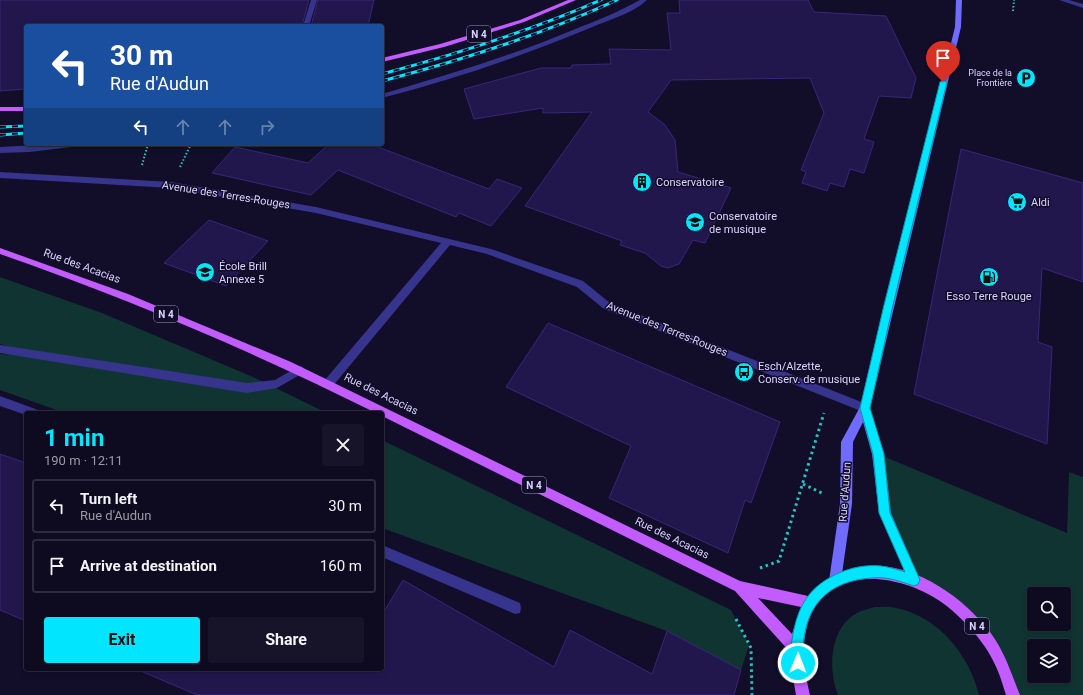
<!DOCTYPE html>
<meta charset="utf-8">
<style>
body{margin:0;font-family:Roboto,sans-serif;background:#171328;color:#f1f3f6;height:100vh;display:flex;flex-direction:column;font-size:15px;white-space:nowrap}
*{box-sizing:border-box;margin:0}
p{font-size:13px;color:#9b9aa4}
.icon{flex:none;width:22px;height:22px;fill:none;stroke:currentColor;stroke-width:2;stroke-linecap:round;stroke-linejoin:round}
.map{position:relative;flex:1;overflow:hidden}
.details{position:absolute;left:24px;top:411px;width:360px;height:260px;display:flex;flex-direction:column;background:#0e0a1f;border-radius:4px;box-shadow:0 2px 6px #0003,0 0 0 1px #2e2b3d}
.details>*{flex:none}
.banner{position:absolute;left:24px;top:24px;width:360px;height:122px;border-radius:4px;box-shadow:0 2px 6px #0003,0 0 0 1px #2e2b3d;background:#1a4fa0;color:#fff;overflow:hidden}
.controls{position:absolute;left:1027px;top:587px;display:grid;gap:8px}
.controls a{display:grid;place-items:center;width:44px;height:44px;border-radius:4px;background:#0e0a1f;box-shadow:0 2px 6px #0003,0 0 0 1px #2e2b3d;font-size:20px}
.pin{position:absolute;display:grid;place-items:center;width:34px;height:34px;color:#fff;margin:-41px -17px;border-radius:50% 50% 50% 0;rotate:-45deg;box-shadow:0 0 4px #0007}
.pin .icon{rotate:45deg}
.me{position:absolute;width:44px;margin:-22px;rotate:1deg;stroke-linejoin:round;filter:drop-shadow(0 0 3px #0008)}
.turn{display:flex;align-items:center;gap:14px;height:84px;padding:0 20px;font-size:18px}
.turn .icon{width:52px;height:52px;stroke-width:2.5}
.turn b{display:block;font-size:28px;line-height:34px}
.lanes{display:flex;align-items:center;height:38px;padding:0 20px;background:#0003;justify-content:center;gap:20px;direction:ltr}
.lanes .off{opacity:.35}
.round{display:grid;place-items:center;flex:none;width:42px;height:42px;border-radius:4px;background:#171328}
.summary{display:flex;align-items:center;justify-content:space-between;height:68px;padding:0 20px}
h1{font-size:24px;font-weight:700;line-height:30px;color:#01e5ff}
.button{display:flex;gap:8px;margin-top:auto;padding:8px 20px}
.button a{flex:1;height:46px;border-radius:4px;background:#01e5ff;color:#111;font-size:16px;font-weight:700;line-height:46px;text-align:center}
.button a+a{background:#171328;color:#f1f3f6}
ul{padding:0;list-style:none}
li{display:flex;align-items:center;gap:12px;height:54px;margin:0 8px 6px;padding:0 12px;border:2px solid #2e2b3d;border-radius:4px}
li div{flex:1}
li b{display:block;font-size:15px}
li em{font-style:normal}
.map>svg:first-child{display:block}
.green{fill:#103432;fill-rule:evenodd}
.building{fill:#22174c;stroke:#38277a}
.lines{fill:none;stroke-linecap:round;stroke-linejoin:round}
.path-far1{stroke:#23c5bc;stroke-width:2;stroke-dasharray:1.5 2;stroke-linecap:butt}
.path{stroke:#23c5bc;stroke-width:3;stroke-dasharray:2.5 3.5;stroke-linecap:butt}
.lane{fill:#37348d;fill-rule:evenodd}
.street{fill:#37348d;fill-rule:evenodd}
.secondary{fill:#706cff;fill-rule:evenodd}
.primary{fill:#c25cff;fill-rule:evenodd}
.rail-casing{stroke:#01e5ff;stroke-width:3}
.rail{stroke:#120d29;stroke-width:2;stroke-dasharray:6;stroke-linecap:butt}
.route{fill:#01e5ff;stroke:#0195a6}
.labels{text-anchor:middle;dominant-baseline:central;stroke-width:3;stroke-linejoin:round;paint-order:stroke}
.far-poi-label{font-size:9px;fill:#dad5ff;stroke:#120d29;text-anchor:end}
.shield{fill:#120d29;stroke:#9e99bf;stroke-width:1}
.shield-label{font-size:10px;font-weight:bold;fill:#dad5ff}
.poi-label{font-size:11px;fill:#dad5ff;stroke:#120d29;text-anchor:start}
.street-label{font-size:11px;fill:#dad5ff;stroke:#120d29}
</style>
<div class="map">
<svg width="1083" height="695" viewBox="0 0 1083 695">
<rect width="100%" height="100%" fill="#120d29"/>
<path class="green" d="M0 277 102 313 253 377 327 413H65L0 390V354L37 356 0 344Z
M382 440 731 610 749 645 741 670 667 631 382 528Z
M878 454 1067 533 1069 472 1083 477V695H1013L978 628 914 580 885 513ZM1034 594H1064V624H1034ZM1034 646H1064V676H1034Z
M875 607C882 607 890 606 896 608 938 616 970 656 979 695H838C828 670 829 628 857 613 862 610 869 609 875 607Z"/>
<path class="building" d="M0 0H309L302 26H26V89L0 91Z
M318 0H374L368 26H311Z
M679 0H808L814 12 886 16 916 78 911 98 879 96 864 139 874 142 864 173 850 169 844 187 830 183 827 191 802 183 806 172 801 170 824 113 810 78 671 80 648 112 665 125 675 140 678 172 731 188 705 243 693 240 679 264 668 268 661 266 645 253 620 245 622 241 525 206 592 112 543 113V108L474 119 464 89 541 68H571L572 65 611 64 609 49 671 50 667 13H680Z
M329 144H370L489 189 497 179 522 188 491 226 459 213 456 217 338 170 311 195 212 173 235 147 308 163Z
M961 149 1083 183V282L1042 268 1038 342 1052 347 1047 444 914 394Z
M209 220 268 241 226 286 164 263Z
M548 323 780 422 751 503 745 500 728 553 609 498 631 446 506 387Z
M0 454 26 463V621L0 610Z
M403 580 554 667 570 630 652 674 667 631 741 670 734 695H197L136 669H382V615Z"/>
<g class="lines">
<path class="path-far1" d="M1013 11 1014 0
M142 165 148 144
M180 167 191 144"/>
<path class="path" d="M803 484 824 494
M760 568 779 561 824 413
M736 619 751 648 752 695"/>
<path class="lane" d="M640 0H647C632 14 608 20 590 28 522 56 453 80 382 98V94C447 75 511 56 573 30 596 21 618 12 640 0Z
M55 144H83L79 146 30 152 0 153V147Z
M0 345 247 383 275 380 299 366 303 367 304 370 303 373 277 388 247 393 0 353Z
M0 396 38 410 39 413H26V415L0 406Z
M382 545 520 603 521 608 520 613 515 614 382 557Z"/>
<path class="street" d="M311 0H317L309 26H303Z
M1059 0H1069L1083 4V8Z
M0 172 171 182 316 207 491 249 583 281 610 303 869 405 870 408 869 411 865 413 861 411 604 309 577 287 487 254 450 245 332 387 328 388 324 387 323 384 324 381 441 243 316 213 171 188 0 178Z"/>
<path class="secondary" d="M956 0H962L961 27 870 408 884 454 891 513 920 580 918 584 914 586 910 584 879 513 872 454 863 422 853 442 852 504 841 581 839 585 835 587 831 585 829 581 840 504 841 442 860 407 955 27Z"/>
<path class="primary" d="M568 0H576L524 22 444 47 382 62V58L440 44 520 20Z
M0 107H26V111H0Z
M0 248 128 294 291 362 740 581 808 596C814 588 822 583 831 577 888 545 955 587 990 632 1005 652 1011 673 1020 695H1006C1003 686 1001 678 997 669 987 644 965 620 944 604 905 575 833 562 810 617 800 642 804 670 810 695H796L792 672 790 652 735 591 382 416V413H376C254 352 129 299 0 254ZM758 598 801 607 792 634Z"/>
<g class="rail-casing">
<path id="rail" d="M382 74C457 54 530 31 601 0
M382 81C463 60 541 35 617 0
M0 127 26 126
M0 135 26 133"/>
</g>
<use href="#rail" class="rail"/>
</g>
<path class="route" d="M943 80 947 82 893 305 870 408 884 454 890 513 920 580 918 584 914 586C905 583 894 579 885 578 850 576 817 589 807 624 805 632 803 641 803 649 803 655 804 661 802 667L798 669 793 667C789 657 791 645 793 634 795 623 799 609 806 599 822 575 859 561 887 567 893 568 899 570 905 572L879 513 873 454 860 408 884 305 940 82Z"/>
<defs>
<g id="parking-disc" transform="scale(1)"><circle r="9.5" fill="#01e5ff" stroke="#120d29"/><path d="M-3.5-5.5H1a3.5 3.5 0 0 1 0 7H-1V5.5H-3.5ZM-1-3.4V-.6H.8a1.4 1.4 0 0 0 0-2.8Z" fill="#111"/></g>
<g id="building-disc" transform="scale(1)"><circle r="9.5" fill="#01e5ff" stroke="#120d29"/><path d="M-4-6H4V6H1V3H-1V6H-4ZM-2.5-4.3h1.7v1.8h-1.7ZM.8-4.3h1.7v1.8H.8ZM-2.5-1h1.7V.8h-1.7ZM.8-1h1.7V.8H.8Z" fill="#111"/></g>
<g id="supermarket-disc" transform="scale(1)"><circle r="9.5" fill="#01e5ff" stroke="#120d29"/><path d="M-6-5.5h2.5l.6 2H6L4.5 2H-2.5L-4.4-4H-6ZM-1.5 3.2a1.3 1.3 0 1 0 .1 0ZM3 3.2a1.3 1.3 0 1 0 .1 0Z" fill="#111"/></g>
<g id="school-disc" transform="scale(1)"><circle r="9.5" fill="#01e5ff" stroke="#120d29"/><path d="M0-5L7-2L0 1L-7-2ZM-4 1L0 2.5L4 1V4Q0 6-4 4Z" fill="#111"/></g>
<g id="fuel-disc" transform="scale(1)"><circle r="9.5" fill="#01e5ff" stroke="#120d29"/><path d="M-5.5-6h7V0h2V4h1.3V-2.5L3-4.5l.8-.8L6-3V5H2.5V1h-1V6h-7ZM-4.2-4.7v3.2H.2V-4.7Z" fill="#111"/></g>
<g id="bus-disc" transform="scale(1)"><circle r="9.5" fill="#01e5ff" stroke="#120d29"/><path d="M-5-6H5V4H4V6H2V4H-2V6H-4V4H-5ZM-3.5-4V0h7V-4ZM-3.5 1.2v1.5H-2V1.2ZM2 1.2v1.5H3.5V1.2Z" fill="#111"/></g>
</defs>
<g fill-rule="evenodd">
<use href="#parking-disc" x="1026" y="78"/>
<use href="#building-disc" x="642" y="182"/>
<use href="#supermarket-disc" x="1017" y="202"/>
<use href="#school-disc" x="695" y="222"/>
<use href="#school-disc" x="205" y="272"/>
<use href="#fuel-disc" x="989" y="277"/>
<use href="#bus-disc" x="744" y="372"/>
</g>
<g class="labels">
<g class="far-poi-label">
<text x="1012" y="73">Place de la<tspan x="1012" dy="10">Frontière</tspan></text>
</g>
<g class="shield">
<rect x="467" y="26" width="24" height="16" rx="3"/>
<rect x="154" y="306" width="24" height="16" rx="3"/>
<rect x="522" y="477" width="24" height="16" rx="3"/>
<rect x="965" y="618" width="24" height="16" rx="3"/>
</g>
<g class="shield-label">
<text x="479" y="34">N 4</text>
<text x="166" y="314">N 4</text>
<text x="534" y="485">N 4</text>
<text x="977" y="626">N 4</text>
</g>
<g class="poi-label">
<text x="656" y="182">Conservatoire</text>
<text x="1031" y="202">Aldi</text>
<text x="709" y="216">Conservatoire<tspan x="709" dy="13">de musique</tspan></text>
<text x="219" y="266">École Brill<tspan x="219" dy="13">Annexe 5</tspan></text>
<text x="989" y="296" text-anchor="middle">Esso Terre Rouge</text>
<text x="758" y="366">Esch/Alzette,<tspan x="758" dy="13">Conserv. de musique</tspan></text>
</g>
<g class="street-label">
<text transform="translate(226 195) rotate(9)">Avenue des Terres-Rouges</text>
<text transform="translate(82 266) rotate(20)">Rue des Acacias</text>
<text transform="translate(667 329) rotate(22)">Avenue des Terres-Rouges</text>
<text transform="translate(381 394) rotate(26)">Rue des Acacias</text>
<text transform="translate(845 492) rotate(-86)">Rue d'Audun</text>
<text transform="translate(672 538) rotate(26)">Rue des Acacias</text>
</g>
</g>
</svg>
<div class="controls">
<a><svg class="icon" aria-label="search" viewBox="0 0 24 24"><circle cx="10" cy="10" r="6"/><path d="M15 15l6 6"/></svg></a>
<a><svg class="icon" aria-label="layers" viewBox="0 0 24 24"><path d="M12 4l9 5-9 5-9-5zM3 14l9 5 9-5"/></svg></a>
</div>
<div class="pin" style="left:943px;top:82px;background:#d93025"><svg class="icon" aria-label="arrive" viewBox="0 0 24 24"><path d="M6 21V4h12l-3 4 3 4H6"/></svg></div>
<svg class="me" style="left:798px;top:663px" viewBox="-20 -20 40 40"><circle r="17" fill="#01e5ff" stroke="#fff" stroke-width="3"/><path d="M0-11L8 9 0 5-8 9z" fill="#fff"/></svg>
<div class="banner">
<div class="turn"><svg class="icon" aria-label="left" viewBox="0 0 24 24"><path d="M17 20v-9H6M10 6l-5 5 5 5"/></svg><div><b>30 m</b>Rue d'Audun</div></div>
<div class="lanes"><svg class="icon" aria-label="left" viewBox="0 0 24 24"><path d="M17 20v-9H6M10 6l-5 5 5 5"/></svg><svg class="icon off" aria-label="ahead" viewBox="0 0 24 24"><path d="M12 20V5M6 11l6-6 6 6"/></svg><svg class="icon off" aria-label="ahead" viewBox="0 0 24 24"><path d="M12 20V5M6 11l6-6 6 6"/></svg><svg class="icon off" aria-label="right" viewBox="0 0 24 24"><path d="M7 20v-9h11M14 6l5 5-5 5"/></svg></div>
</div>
<section class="details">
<div class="summary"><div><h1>1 min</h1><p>190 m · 12:11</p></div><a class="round"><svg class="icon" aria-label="close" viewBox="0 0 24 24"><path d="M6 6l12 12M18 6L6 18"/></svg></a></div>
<ul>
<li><svg class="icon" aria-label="left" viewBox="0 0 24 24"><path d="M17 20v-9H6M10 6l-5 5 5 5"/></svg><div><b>Turn left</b><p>Rue d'Audun</p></div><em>30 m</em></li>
<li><svg class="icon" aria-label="arrive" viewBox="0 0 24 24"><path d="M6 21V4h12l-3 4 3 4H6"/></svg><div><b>Arrive at destination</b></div><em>160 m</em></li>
</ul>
<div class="button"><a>Exit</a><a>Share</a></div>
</section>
</div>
